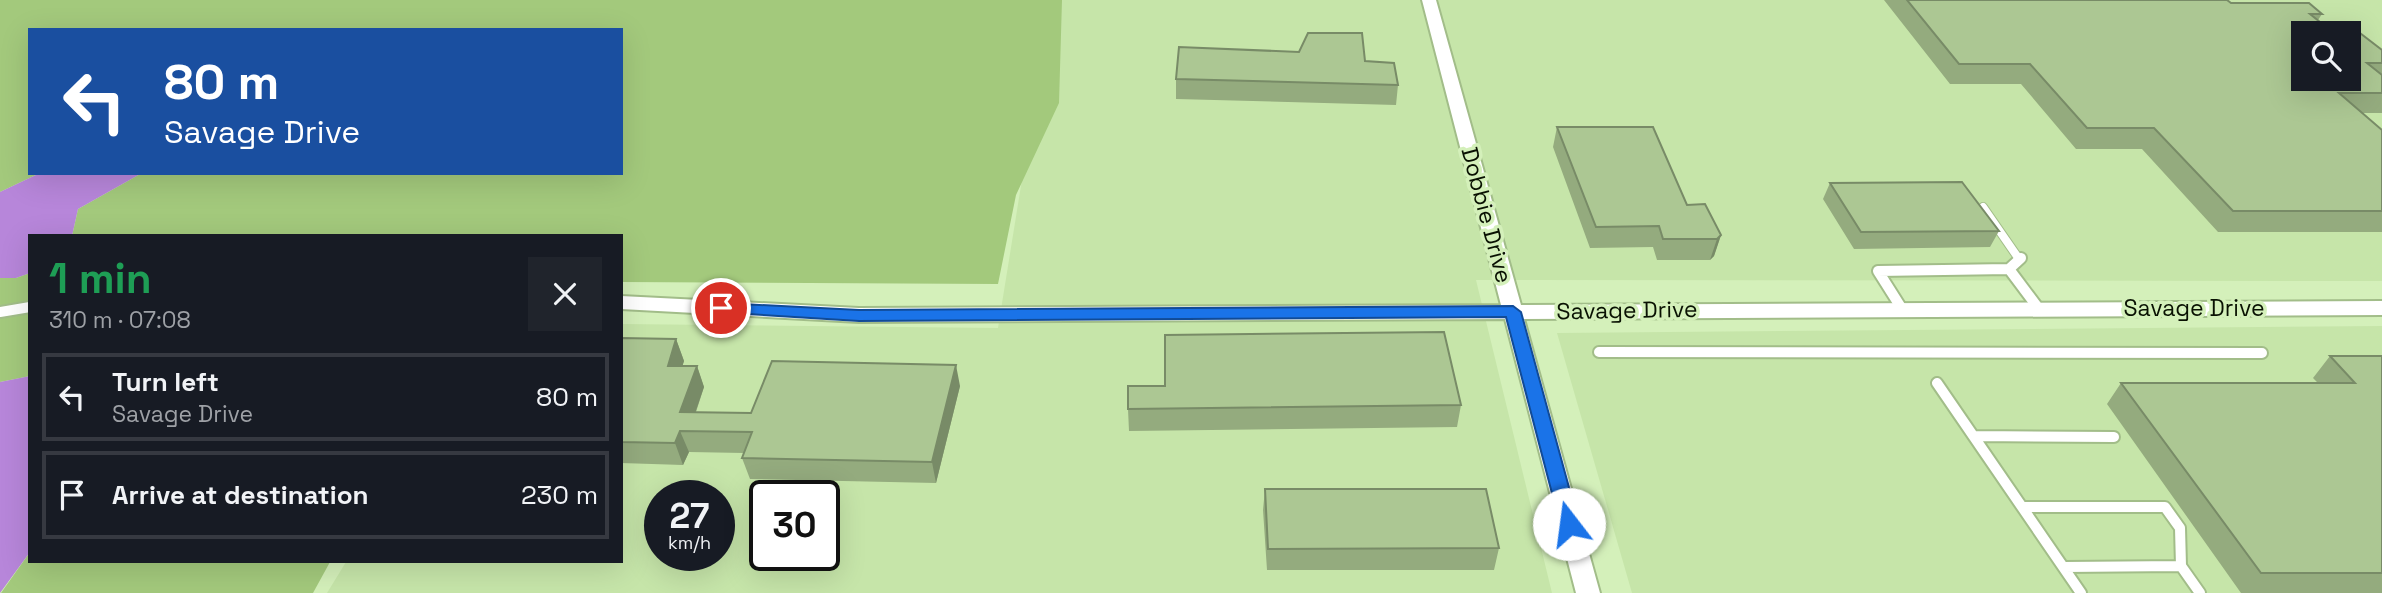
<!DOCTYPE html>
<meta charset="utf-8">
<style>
body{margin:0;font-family:"Space Grotesk",sans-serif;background:#20242c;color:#f1f3f6;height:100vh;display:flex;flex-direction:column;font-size:26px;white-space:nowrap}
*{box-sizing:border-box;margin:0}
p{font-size:23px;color:#9ea1a6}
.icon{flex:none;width:38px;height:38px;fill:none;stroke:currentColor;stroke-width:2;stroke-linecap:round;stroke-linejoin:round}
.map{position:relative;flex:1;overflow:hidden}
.panel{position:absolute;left:28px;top:234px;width:595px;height:329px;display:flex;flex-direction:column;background:#171b24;border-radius:0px;box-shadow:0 7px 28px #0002}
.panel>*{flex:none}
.top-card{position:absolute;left:28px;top:28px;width:595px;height:147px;border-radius:0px;box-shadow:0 7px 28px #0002;background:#1a4fa0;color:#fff;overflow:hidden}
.controls{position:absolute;left:2291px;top:21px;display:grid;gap:14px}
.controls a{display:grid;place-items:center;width:70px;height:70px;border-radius:0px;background:#171b24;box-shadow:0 7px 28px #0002;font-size:35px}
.speed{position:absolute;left:644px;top:480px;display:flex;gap:14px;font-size:35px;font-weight:700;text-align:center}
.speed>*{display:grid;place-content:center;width:91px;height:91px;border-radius:50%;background:#171b24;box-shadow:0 7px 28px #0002;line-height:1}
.speed small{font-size:18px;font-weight:400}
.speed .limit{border:4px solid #111;border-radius:10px;background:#fff;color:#111}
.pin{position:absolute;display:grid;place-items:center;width:60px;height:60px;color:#fff;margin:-30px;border:4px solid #fff;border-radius:50%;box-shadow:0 2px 7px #0007}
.me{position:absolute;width:77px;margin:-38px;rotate:345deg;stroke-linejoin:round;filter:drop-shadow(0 0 5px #0008)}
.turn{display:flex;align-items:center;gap:24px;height:147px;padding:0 21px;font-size:32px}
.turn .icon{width:91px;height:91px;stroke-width:2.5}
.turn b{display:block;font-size:49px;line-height:60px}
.round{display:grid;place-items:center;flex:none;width:74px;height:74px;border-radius:0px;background:#20242c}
.headline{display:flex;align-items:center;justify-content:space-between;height:119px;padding:0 21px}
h1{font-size:42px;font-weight:600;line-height:52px;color:#1e9e55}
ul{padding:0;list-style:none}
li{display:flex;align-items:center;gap:21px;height:88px;margin:0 14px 10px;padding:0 7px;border:4px solid #363941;border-radius:0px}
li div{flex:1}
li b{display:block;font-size:26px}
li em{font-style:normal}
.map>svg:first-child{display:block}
.built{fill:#c6e5a9;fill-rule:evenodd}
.green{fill:#a3c97c}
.water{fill:#b786da}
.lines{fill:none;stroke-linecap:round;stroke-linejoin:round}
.service-far1-casing{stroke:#a2bd89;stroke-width:10}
.service-casing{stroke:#a2bd89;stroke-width:14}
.minor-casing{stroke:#a2bd89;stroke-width:4}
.service-far1{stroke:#fff;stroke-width:8}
.service{stroke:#fff;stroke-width:10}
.minor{fill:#fff;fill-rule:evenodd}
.wall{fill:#94ab7e}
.shaded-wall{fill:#788b67}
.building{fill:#acc793;stroke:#788b67;stroke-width:2;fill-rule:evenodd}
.route{fill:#1a73e8;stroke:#114b97;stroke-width:2}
.labels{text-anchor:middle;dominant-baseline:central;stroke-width:7;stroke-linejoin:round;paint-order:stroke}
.street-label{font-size:23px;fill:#091102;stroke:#d4f0ba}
</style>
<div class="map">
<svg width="2382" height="593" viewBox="0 0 2382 593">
<rect width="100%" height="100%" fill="#d4f0ba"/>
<path class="built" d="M1051 0H2382V281L1476 280 1552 593H327L346 562H621V324L998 328ZM2303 33H2348V79H2303ZM660 495H719V555H660ZM765 495H824V555H765Z
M2382 326V593H1632L1557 333Z"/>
<path class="green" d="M0 0H1062L1059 103 1016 195 998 284 621 282V236H72L78 209 142 173H621V30H30V173H40L0 192Z
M30 273V376L0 382V278H16Z
M30 552V562H330L313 593H1Z"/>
<path class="water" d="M40 173H142L78 209 72 236H30V273L16 278H0V192Z
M30 376V552L0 593V382Z"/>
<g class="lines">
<g class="service-far1-casing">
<path id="service-far1" d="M1983 207 2019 259"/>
</g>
<g class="service-casing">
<path id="service" d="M2009 269 2021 258
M1902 309 1878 271 2009 269 2039 309
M0 312 30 307
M1599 352 2262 353
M1937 383 2081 593
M1974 436 2114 437
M2022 507H2165L2180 528 2181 566
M2064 567 2181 566 2200 593"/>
</g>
<g class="minor-casing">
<path id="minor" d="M1422 0H1436L1521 305 2382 301V315L1524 319 1600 593H1576L1505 319 859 322 621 309V296L859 308 1501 305Z"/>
</g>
<use href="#service-far1" class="service-far1"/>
<use href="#service" class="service"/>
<use href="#minor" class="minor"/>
</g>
<path class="wall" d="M1884 0H2227L2231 3 2322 14 2318 20 2330 30 2382 50V113H2363L2382 130V232H2218L2142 149H2076L2021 84H1950Z
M1299 52 1365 61 1398 85 1396 105 1176 99V79Z
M1557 127 1687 205 1721 235 1714 256 1710 260H1657L1653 247 1590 248 1553 147Z
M1830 183 1999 231 1990 247 1854 249 1823 199Z
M621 338 676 339 684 361 682 366H697L704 387 696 412 751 413 960 386 936 483 750 479 742 458 744 453 689 452 683 465 621 463Z
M2330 356H2382V593H2241L2107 404 2121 383H2318L2313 378Z
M1461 405 1457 427 1129 431 1128 409Z
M1265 489 1499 548 1494 570H1267L1263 510Z"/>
<path class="shaded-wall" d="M1721 235 1714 256 1710 260 1717 239Z
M676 339 684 361 676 387 668 366Z
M956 365 960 386 936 483 932 462Z
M697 366 704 387 689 431 680 412Z
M680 431 689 452 683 465 675 443Z"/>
<path class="building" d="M1907 0H2227L2231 3H2309L2322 14H2310L2330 30H2356L2382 50V63H2367L2382 75V93H2339L2382 130V211H2233L2154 128H2087L2030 64H1959ZM2303 33H2348V79H2303Z
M1308 33H1362L1365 61 1394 63 1398 85 1176 79 1179 47 1299 52Z
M1557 127H1653L1687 205 1705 204 1721 235 1717 239H1663L1659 226 1596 227Z
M1962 182 1999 231 1861 232 1830 183Z
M1444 332 1461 405 1128 409V386H1165V335Z
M621 338 676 339 668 366H697L680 412 751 413 772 361 956 365 932 462 742 458 752 432 680 431 675 443 621 442Z
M2330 356H2382V573H2261L2121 383H2355Z
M1265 489H1486L1499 548 1268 549Z"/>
<path class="route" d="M721 303 859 310 1513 306 1521 312 1579 524 1576 530H1563L1560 524 1506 317 859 321 715 312V304Z"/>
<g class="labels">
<g class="street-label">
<text transform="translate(1487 215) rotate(75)">Dobbie Drive</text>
<text x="2194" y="308">Savage Drive</text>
<text transform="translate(1627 310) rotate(-1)">Savage Drive</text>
</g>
</g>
</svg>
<div class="controls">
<a><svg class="icon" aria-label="search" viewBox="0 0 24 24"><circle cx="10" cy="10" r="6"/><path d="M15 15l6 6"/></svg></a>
</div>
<div class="speed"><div>27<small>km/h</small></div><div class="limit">30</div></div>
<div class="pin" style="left:721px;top:308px;background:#d93025"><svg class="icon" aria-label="arrive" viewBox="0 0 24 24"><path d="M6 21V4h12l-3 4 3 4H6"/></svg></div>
<svg class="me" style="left:1569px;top:524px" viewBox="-20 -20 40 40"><circle r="19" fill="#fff"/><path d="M0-13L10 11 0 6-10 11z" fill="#1a73e8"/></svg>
<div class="top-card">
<div class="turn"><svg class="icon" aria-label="left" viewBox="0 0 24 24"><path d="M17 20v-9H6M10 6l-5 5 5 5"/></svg><div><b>80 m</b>Savage Drive</div></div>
</div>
<section class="panel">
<div class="headline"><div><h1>1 min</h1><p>310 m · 07:08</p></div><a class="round"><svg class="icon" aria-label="close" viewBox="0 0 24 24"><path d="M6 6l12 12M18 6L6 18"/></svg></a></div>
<ul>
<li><svg class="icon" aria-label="left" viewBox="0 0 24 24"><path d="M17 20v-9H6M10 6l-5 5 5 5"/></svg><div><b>Turn left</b><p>Savage Drive</p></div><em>80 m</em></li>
<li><svg class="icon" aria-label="arrive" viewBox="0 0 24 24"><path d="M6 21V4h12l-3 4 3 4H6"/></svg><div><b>Arrive at destination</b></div><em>230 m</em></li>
</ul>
</section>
</div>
